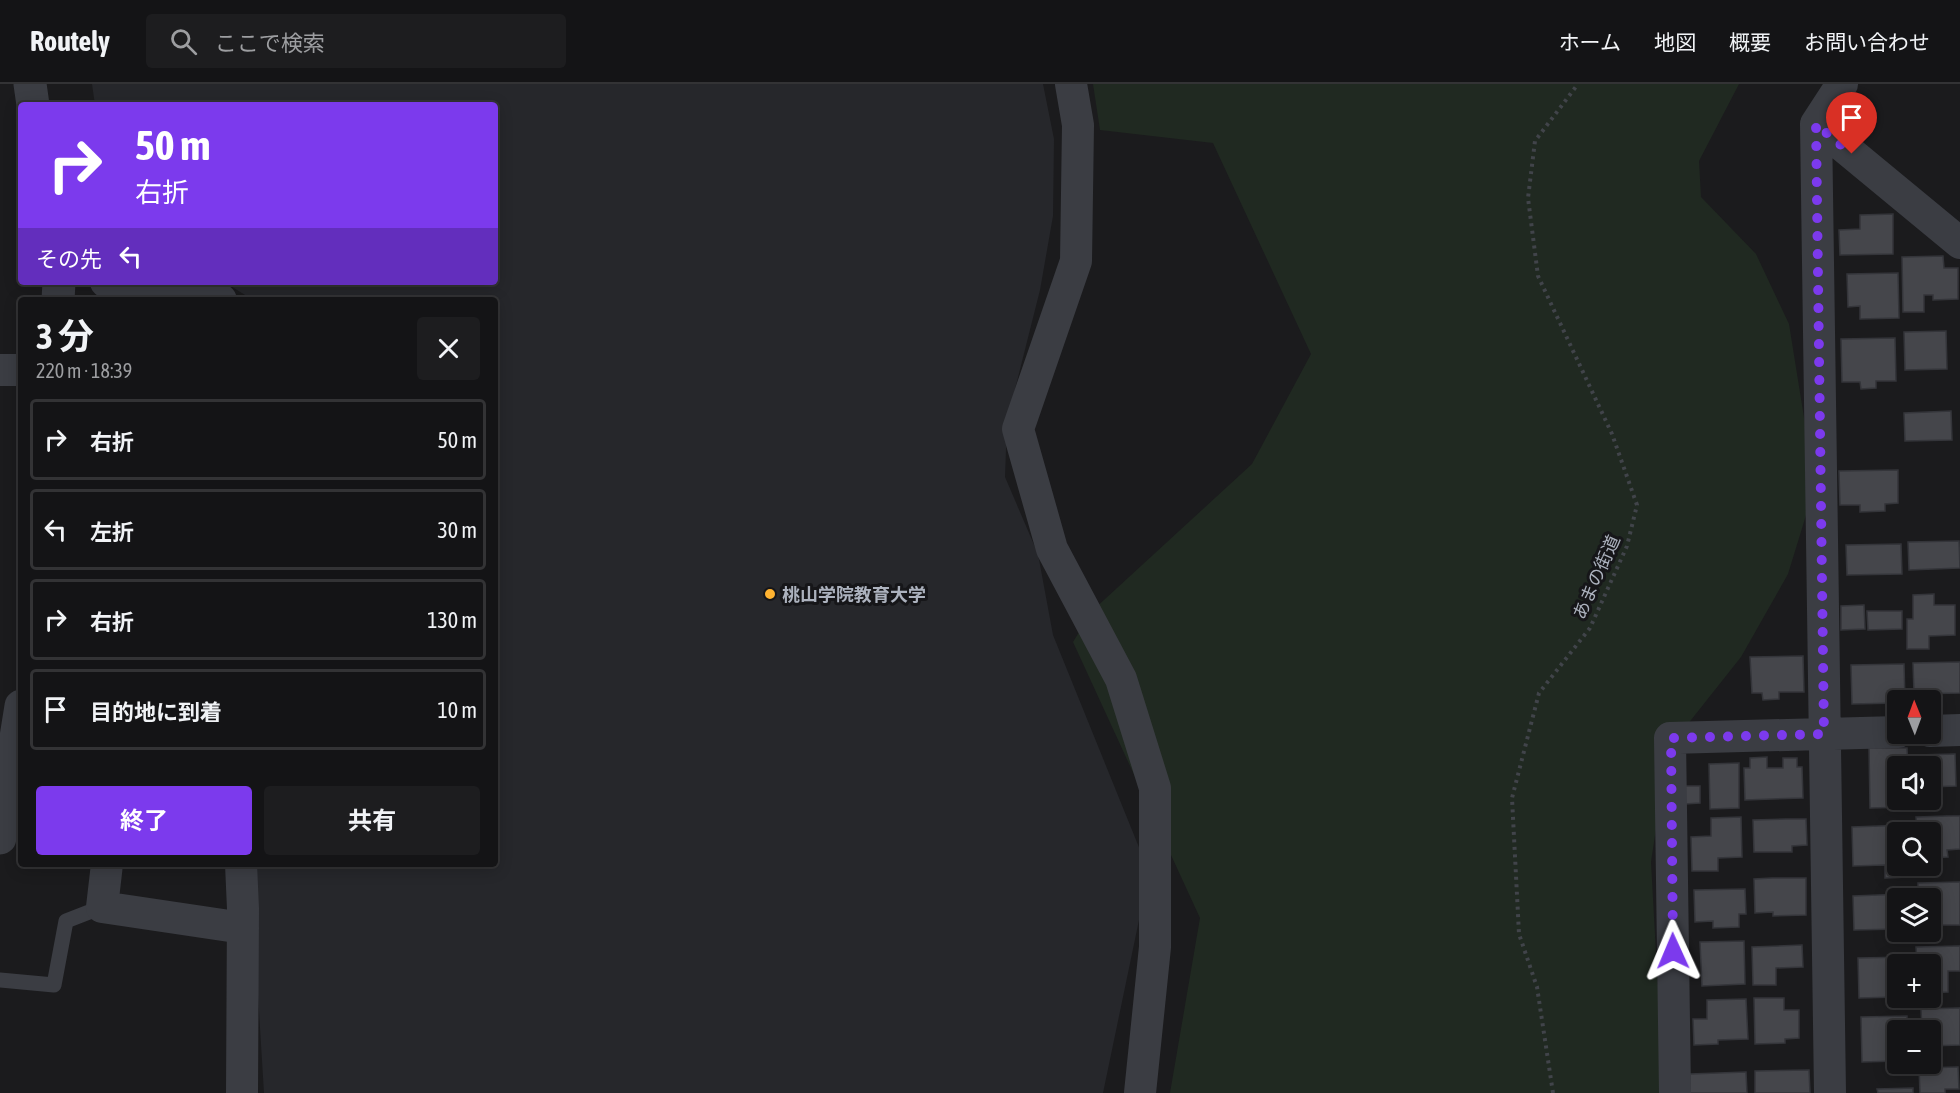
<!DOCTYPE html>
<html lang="ja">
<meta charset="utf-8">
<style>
body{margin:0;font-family:"Asap Condensed","Noto Sans JP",sans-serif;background:#1d1d1f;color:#f1f3f6;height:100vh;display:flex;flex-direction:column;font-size:22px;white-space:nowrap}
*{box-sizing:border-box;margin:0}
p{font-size:20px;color:#9d9ea1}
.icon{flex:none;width:33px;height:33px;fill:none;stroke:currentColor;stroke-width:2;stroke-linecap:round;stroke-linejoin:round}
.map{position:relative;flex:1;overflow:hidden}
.sheet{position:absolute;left:18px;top:213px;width:480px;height:570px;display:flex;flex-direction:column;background:#141416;border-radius:6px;box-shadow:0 3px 15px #0003,0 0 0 2px #333335}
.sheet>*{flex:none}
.top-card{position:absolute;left:18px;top:18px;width:480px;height:183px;border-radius:6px;box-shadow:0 3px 15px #0003,0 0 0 2px #333335;background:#7c3aed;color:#fff;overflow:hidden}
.needle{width:39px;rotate:359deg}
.fabs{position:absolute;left:1887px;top:606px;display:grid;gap:12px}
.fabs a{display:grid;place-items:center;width:54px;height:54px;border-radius:6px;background:#141416;box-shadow:0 3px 15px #0003,0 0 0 2px #333335;font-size:30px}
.pin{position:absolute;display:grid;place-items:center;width:51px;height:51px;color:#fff;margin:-62px -26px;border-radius:50% 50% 50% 0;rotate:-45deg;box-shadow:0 0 6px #0007}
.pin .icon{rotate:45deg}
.me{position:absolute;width:66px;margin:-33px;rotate:359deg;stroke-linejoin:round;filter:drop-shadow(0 0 4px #0008)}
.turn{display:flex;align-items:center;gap:21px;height:126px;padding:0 18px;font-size:27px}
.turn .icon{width:78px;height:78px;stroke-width:2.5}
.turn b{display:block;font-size:42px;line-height:51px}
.then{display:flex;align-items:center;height:57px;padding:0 18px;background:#0003;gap:12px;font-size:22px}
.round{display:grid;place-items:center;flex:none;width:63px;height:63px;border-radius:6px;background:#1d1d1f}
.summary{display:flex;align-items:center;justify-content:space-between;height:102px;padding:0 18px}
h1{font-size:36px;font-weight:700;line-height:45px}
.cta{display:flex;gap:12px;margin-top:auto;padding:12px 18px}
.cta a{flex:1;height:69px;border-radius:6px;background:#7c3aed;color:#fff;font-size:24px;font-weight:700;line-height:69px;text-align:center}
.cta a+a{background:#1d1d1f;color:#f1f3f6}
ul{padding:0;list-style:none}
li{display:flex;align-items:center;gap:18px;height:81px;margin:0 12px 9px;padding:0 6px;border:3px solid #333335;border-radius:6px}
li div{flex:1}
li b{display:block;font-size:22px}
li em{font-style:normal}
header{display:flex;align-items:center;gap:36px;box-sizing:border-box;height:84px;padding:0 30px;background:#141416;border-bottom:2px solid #333335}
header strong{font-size:28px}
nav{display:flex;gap:33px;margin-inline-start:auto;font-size:21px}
.search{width:420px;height:54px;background:#1d1d1f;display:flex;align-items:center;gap:15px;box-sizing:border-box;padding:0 21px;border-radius:6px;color:#9d9ea1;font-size:22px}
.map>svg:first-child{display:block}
.built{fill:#26272b}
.green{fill:#202921}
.building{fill:#45464b;stroke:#34353a;stroke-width:1.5}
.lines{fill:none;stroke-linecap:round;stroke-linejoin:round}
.path{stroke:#41444a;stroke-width:4;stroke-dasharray:3 4.5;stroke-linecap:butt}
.service{stroke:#3b3d43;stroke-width:15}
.minor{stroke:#3b3d43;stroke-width:32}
.tertiary{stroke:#3b3d43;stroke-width:33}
.route{stroke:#7c3aed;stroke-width:10;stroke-dasharray:0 18}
.poi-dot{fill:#ffb331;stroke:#161619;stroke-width:2}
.labels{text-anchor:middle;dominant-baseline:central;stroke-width:6;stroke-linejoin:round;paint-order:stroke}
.street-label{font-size:18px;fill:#acb2be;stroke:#161619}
.poi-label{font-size:18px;font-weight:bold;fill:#acb2be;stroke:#161619;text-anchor:start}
</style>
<header>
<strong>Routely</strong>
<div class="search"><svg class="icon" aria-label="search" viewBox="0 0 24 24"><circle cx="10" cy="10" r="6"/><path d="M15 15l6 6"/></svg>ここで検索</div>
<nav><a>ホーム</a><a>地図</a><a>概要</a><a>お問い合わせ</a></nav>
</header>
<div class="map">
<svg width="1960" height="1009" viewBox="0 0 1960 1009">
<rect width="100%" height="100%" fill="#1b1b1d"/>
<path class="built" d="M92 0H1043L1054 55 1053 132 1040 206 1007 337 1005 393 1038 470 1053 551 1149 788 1103 1009H264L250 780H495V216H253L226 199 196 198H495V21H95Z"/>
<path class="green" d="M1093 0H1739L1699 77 1701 113 1756 170 1789 240 1815 402 1788 490 1741 573 1668 665 1651 778 1661 960 1667 1009H1170L1200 834 1073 558 1092 527 1252 380 1311 270 1213 59 1100 46Z"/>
<path class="building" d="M1893 130V170L1840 171 1839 146 1860 145V131Z
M1943 172 1944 184H1958V215L1933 216V211H1924V228H1903L1902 173Z
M1898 189 1899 234 1860 235V222L1848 223 1847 190Z
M1946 247 1947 285 1905 286 1904 248Z
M1895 254 1896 297H1876V304L1861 305 1860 298H1842L1841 255Z
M1951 327 1952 356 1905 357 1904 329Z
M1898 386V419L1885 420V427L1860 428V421H1840L1839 387Z
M1959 457 1960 484 1909 486 1908 458Z
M1901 460 1902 490 1847 491 1846 461Z
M1934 510V521H1955V551L1929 552V565H1907V535H1913V511Z
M1864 521 1865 545 1841 546V522Z
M1867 527H1902V545L1868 546Z
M1803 572 1804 608H1779V615L1763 616 1762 609H1752L1750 573Z
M1960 578V609L1914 610 1913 579Z
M1904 580 1905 616H1898V619L1852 620 1851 581Z
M1869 664H1907L1908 682H1898V716H1909V723L1870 724Z
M1955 670 1956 702 1930 703V682H1915V671Z
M1767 673V684H1783V674H1797V683H1802L1803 714 1745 716 1744 684H1750V674Z
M1739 679V724L1710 725 1709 680Z
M1684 702H1700V719L1685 720Z
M1947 732H1960V765L1947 766 1948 773 1930 774V748H1917L1916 733Z
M1741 733 1742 773 1718 774V787H1692L1691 753 1711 752V734Z
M1786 735H1806L1807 761 1792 762V768H1754L1753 736Z
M1907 741 1908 748H1898V782H1908V793L1885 794V781L1853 782 1852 743Z
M1772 794H1806V831L1773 832V828L1755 829 1754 795Z
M1960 798V841H1930V814H1918V799Z
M1745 805 1746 830H1739V843L1713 844V837L1695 838 1694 806Z
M1904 810 1905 814H1898V845L1854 846 1853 812Z
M1744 857 1745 900 1702 902 1700 858Z
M1802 861 1803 883 1776 884V901H1753L1752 863Z
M1960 862V887H1948V908L1930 909V880H1917L1916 863Z
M1908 873 1909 880H1898V913L1859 914 1858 874Z
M1754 914H1784V926H1799V954L1785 955V959L1755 960Z
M1746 915 1748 955 1718 956V960L1694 961 1693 935H1707V916Z
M1960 924V961L1930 962V946H1922L1921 925Z
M1907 932V946H1898V977L1862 978 1861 933Z
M1958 983 1959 1005H1945V1009H1920L1919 984Z
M1809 986 1810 1009H1755V987Z
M1746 988 1747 1009H1690V990Z
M1913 1004V1009H1878L1877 1005Z"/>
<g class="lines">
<path class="path" d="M1553 1009 1537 903 1519 850 1512 714 1539 609 1590 544 1627 462 1637 421 1612 350 1538 192 1528 114 1535 57 1578 0"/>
<path class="service" d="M0 896 54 901 66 837 102 823"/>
<path class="minor" d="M1071 0 1078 41 1076 177 1018 345 1052 465 1121 595 1155 704V863L1140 1009
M1816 40 1960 159
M106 198 194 209 221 216
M0 286H21
M1930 647 1960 646
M107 780 102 823 243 844
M241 780 243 825 242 1009
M1675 1009 1670 654 1898 648
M1830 1009 1816 40 1842 0"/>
<path class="tertiary" d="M30 0 33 21
M58 216 59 198
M0 754 21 622"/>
</g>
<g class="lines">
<path class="route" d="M1673 867 1671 654 1824 650 1816 40 1852 70"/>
</g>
<circle class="poi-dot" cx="770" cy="510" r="6"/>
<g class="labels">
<g class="street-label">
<text transform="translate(1596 493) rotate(-66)">あまの街道</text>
</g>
<g class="poi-label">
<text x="782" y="510">桃山学院教育大学</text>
</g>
</g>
</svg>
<div class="fabs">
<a><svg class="needle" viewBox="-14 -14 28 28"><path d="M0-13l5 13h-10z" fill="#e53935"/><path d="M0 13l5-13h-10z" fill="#9d9ea1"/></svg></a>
<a><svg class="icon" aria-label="sound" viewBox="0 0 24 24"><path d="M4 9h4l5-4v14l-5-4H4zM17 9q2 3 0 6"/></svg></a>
<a><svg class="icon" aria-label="search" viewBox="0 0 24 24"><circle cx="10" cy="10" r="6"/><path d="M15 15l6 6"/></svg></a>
<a><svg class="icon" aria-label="layers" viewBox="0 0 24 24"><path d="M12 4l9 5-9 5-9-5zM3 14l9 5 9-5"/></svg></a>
<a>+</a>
<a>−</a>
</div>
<div class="pin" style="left:1852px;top:70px;background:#d93025"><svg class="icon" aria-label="arrive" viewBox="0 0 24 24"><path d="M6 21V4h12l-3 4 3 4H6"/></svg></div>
<svg class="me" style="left:1673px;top:867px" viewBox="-20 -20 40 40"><path d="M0-17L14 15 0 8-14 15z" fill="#7c3aed" stroke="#fff" stroke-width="4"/></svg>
<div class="top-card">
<div class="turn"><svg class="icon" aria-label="right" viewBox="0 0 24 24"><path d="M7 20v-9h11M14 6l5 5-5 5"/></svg><div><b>50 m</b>右折</div></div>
<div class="then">その先<svg class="icon" aria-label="left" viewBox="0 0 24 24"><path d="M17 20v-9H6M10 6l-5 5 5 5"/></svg></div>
</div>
<section class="sheet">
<div class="summary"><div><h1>3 分</h1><p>220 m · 18:39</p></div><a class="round"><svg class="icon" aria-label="close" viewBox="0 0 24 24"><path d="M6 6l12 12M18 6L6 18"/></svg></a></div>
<ul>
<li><svg class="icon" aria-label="right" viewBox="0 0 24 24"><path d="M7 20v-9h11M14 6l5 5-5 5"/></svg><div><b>右折</b></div><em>50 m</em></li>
<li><svg class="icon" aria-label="left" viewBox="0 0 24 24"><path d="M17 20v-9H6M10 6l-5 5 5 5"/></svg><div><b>左折</b></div><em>30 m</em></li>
<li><svg class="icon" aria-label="right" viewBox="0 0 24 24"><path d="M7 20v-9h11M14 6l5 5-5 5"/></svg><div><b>右折</b></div><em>130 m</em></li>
<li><svg class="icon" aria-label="arrive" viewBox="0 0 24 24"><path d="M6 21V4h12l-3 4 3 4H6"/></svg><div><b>目的地に到着</b></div><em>10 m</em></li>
</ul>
<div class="cta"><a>終了</a><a>共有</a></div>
</section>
</div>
